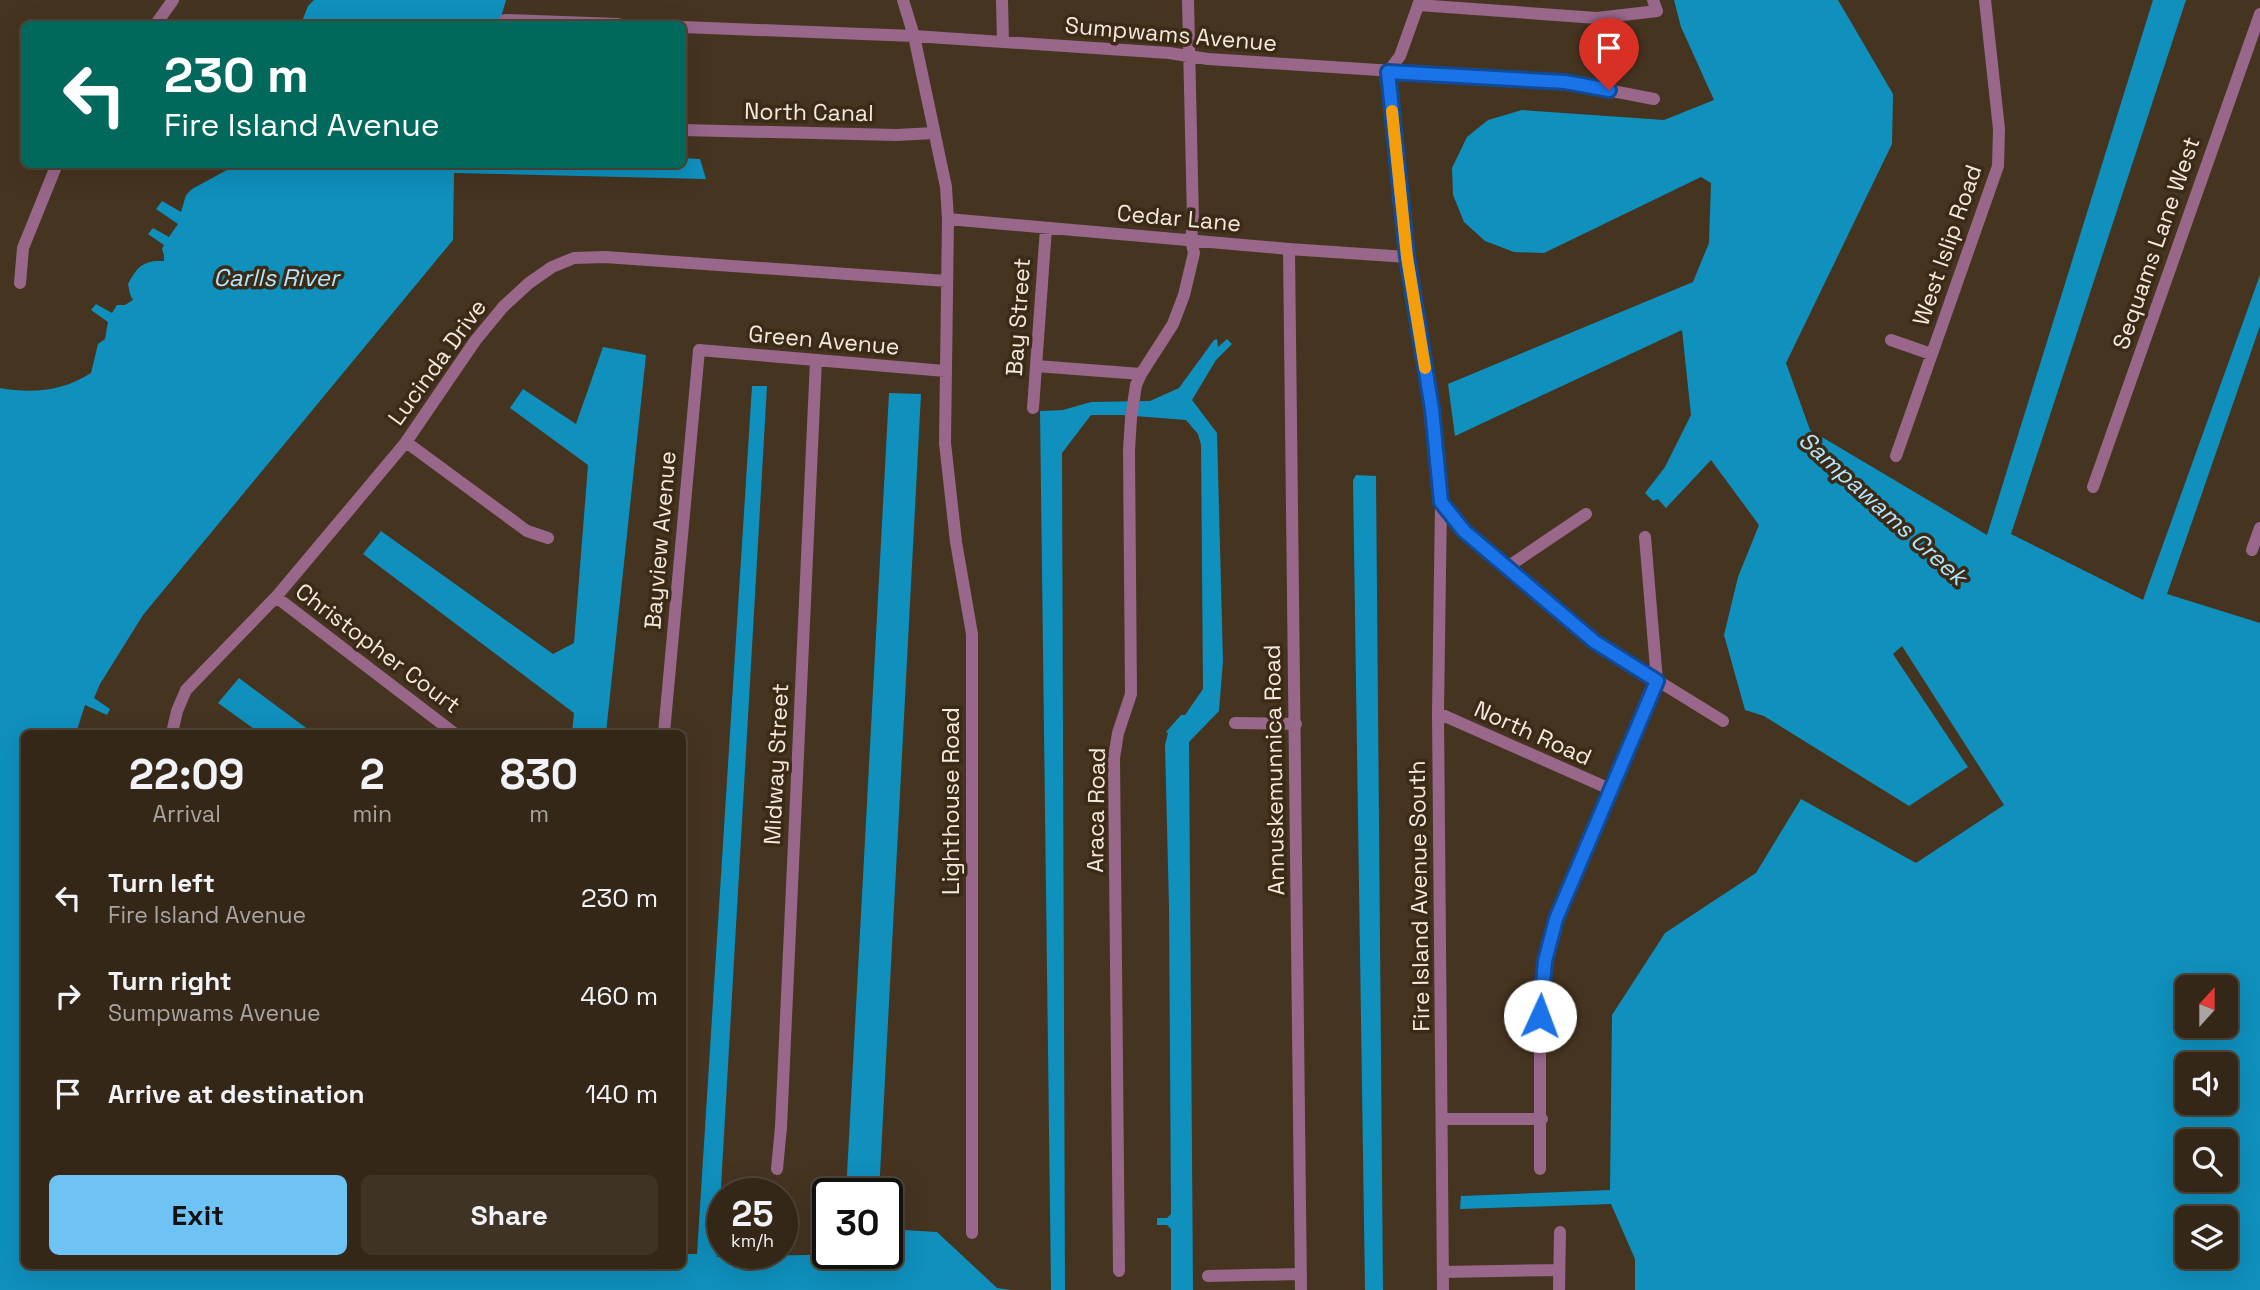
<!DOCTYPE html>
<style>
body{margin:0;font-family:"Space Grotesk",sans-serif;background:#3f3325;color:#f1f3f6;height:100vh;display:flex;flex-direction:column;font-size:26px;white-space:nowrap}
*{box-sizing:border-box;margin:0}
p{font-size:23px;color:#a9a5a2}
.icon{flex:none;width:38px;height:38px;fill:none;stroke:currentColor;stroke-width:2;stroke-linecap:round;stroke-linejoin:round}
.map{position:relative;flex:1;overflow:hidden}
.sheet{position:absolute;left:21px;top:730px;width:665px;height:539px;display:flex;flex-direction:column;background:#342718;border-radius:10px;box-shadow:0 7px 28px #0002,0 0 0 2px #4e4437}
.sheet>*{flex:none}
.banner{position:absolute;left:21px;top:21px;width:665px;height:147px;border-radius:10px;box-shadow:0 7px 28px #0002,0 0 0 2px #4e4437;background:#00695c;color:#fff;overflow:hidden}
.needle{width:46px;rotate:21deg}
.controls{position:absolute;left:2175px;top:975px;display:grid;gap:14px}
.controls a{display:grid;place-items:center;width:63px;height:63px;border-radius:10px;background:#342718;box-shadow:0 7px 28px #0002,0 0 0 2px #4e4437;font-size:35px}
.speed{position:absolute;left:707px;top:1178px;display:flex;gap:14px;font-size:35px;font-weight:700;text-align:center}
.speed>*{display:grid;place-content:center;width:91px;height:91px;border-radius:50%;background:#342718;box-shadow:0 7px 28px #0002,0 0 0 2px #4e4437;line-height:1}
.speed small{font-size:18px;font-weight:400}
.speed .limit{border:4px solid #111;border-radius:10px;background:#fff;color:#111}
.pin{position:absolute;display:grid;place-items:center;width:60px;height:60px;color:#fff;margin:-72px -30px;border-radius:50% 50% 50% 0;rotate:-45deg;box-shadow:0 0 7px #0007}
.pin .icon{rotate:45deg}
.me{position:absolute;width:77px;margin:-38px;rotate:2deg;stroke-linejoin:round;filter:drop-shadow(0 0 5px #0008)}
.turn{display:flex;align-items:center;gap:24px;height:147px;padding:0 28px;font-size:32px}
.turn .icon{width:91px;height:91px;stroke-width:2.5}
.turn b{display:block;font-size:49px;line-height:60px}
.eta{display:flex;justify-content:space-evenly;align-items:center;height:119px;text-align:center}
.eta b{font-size:42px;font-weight:700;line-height:49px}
.primary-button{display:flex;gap:14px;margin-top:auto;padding:14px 28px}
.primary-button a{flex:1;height:80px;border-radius:10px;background:#6fc2f4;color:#111;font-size:28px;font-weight:700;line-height:80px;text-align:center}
.primary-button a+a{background:#3f3325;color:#f1f3f6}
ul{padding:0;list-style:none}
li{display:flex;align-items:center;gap:21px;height:98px;padding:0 28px}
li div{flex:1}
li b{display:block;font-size:26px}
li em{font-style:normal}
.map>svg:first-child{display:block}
.water{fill:#0f90bd;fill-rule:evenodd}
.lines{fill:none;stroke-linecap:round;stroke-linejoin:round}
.minor{stroke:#98678a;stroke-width:12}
.route-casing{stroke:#114b97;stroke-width:18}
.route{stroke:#1a73e8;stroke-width:12}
.slow{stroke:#f59e0b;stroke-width:12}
.labels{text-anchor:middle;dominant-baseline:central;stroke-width:7;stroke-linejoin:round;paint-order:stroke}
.street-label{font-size:23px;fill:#f4e9dd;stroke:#3b2a16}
.water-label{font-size:24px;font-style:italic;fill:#b4e4fc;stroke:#3b2a16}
</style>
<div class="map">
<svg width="2260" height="1290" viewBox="0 0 2260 1290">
<rect width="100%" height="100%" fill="#453420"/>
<path class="water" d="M314 0H506L499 24H301L308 6Z
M1674 0H1838L1893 94 1892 144 1786 363 1810 430 1987 535 2153 0H2186L2011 534 2143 600 2260 275V326L2167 594 2260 623V1290H1635V1259L1611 1204 1460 1209 1461 1196 1610 1190 1612 1015 1665 933 1756 873 1801 799 1916 863 2004 805 1902 646 1893 654 1968 767 1909 806 1764 716 1745 710 1724 635 1738 577 1759 525 1711 460 1666 508 1658 499 1653 501 1645 493 1665 467 1691 415 1682 330 1455 436 1448 384 1693 282 1709 243 1711 183 1701 177 1544 253 1514 252 1485 241 1464 222 1453 195 1452 168 1467 137 1488 120 1522 110 1664 120 1714 100 1681 27ZM2188 987H2226V1026H2188ZM2188 1064H2226V1102H2188ZM2188 1141H2226V1180H2188ZM2226 1218V1256H2188V1218Z
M683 158 700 159 706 179 454 173 453 240 143 615 100 684 94 698 110 709 107 715 85 705 76 733H24V1265H682L683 1254H697L752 386H767L717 1257 887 1253V1229L937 1232 997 1288 1012 1290H0V388C33 394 63 391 91 373L98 344 105 339 108 322 91 310 96 304 112 313 117 305H125L133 300 130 294 128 284C137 267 143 260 164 261V255L162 249 164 245 148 234 153 228 169 237 178 224 156 209 162 201 181 212 186 195 192 189 227 170 229 165 682 164Z
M1217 339 1218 347 1227 339 1232 344 1216 360 1192 400 1217 433 1223 661 1219 711 1189 742 1193 1290H1171V1229L1167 1225H1157V1218H1167L1171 1214 1169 907 1165 745 1168 733 1166 732 1181 715H1185L1203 689 1201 445 1198 434 1186 420 1122 415H1091L1062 453 1065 1290H1051L1040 411 1063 410 1091 402 1150 401 1179 388 1214 340Z
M603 347 646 355 606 733H572L574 713 363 554 381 531 553 654 574 643 588 465 510 408 523 389 576 424Z
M889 393 921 394 879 1193H846Z
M1356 475 1376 476 1383 1290H1365L1353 480Z
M239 678 313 733H260L218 703Z"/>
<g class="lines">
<path class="minor" d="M903 0 914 36 946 187 948 219 945 443 956 542 972 634V1233
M1002 0 1003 42
M1420 0 1400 56 1388 72 1407 257 1432 409 1441 502 1464 531 1595 642 1723 721
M1418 5 1597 18 1657 11 1653 0
M505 20 618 24
M156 24 173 0
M682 27 914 36 1169 53 1208 59 1565 82 1654 99
M682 130 897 135 934 133
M948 219 1289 249 1407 257
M1289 249 1301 1290
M20 283 23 248 57 164
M1891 340 1931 354
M1036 366 1141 374
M1033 408 1046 228
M406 442 527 531 548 538
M1896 456 1998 166 1999 129 1985 0
M2093 487 2260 14
M1441 502 1438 713 1443 1290
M2252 550 2260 528
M1506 568 1586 514
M276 597 454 733
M1438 713 1612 790
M1235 723 1296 724
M172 733 177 711 186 690 276 597 355 503 406 442 475 341 503 307 529 283 552 267 574 258 605 257 947 281
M664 733 699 350 945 371
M1443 1119H1542
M777 1169 781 1127 816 360
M1540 1169V996L1548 945 1566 892 1657 681 1645 537
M1119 1271 1114 758 1118 733 1131 694 1129 450 1131 418 1136 385 1141 374 1173 324 1184 295 1194 253 1191 240 1193 221 1188 0
M1443 1272 1559 1270
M1208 1276 1300 1274
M1559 1290 1560 1232"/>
</g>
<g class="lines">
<g class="route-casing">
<path id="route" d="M1540 1016 1545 961 1556 919 1657 681 1595 642 1464 531 1441 502 1432 409 1407 257 1388 72 1565 82 1609 90"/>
</g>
<use href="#route" class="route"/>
<path class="slow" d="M1392 111 1407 257 1425 368"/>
</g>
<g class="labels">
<g class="street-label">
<text transform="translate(1171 34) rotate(5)">Sumpwams Avenue</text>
<text transform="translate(809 112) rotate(1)">North Canal</text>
<text transform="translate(1179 218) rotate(5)">Cedar Lane</text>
<text transform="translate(2156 243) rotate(-71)">Sequams Lane West</text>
<text transform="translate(1947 245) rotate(-71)">West Islip Road</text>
<text transform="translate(1018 317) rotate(-86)">Bay Street</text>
<text transform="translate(824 340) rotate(5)">Green Avenue</text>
<text transform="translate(437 362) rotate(-54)">Lucinda Drive</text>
<text transform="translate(660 540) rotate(-85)">Bayview Avenue</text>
<text transform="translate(378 648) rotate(37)">Christopher Court</text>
<text transform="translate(1533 733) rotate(24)">North Road</text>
<text transform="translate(776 764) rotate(-87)">Midway Street</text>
<text transform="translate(1274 770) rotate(-91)">Annuskemunnica Road</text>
<text transform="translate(951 801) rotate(-90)">Lighthouse Road</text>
<text transform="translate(1096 810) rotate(-89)">Araca Road</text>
<text transform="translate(1419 896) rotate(-91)">Fire Island Avenue South</text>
</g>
<g class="water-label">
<text x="276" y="277">Carlls River</text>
<text transform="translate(1883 508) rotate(42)">Sampawams Creek</text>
</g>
</g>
</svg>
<div class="controls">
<a><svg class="needle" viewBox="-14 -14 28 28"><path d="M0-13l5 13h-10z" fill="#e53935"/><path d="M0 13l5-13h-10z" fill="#a9a5a2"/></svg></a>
<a><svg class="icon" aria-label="sound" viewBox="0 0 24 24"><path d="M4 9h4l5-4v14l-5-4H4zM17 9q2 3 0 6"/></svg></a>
<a><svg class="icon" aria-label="search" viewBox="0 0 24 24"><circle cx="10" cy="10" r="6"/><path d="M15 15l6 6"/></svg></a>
<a><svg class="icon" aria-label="layers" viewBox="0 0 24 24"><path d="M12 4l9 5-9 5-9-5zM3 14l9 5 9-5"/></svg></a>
</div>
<div class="speed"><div>25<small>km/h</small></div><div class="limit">30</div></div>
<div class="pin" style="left:1609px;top:90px;background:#d93025"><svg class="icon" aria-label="arrive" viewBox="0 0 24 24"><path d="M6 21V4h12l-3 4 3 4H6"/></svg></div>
<svg class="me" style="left:1540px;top:1016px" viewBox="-20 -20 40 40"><circle r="19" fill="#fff"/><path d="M0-13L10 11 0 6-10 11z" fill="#1a73e8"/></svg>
<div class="banner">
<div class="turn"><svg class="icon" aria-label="left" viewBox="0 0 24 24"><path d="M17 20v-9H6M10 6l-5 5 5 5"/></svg><div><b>230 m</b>Fire Island Avenue</div></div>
</div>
<section class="sheet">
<div class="eta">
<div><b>22:09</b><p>Arrival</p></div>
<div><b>2</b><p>min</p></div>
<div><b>830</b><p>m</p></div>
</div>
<ul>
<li><svg class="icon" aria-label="left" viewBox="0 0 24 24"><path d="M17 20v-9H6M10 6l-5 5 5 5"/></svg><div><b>Turn left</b><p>Fire Island Avenue</p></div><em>230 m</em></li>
<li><svg class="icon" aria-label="right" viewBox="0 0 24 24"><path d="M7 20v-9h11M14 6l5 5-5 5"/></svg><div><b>Turn right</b><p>Sumpwams Avenue</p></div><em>460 m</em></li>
<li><svg class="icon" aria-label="arrive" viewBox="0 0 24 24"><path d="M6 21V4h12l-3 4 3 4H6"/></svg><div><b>Arrive at destination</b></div><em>140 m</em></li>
</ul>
<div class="primary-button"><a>Exit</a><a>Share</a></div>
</section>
</div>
